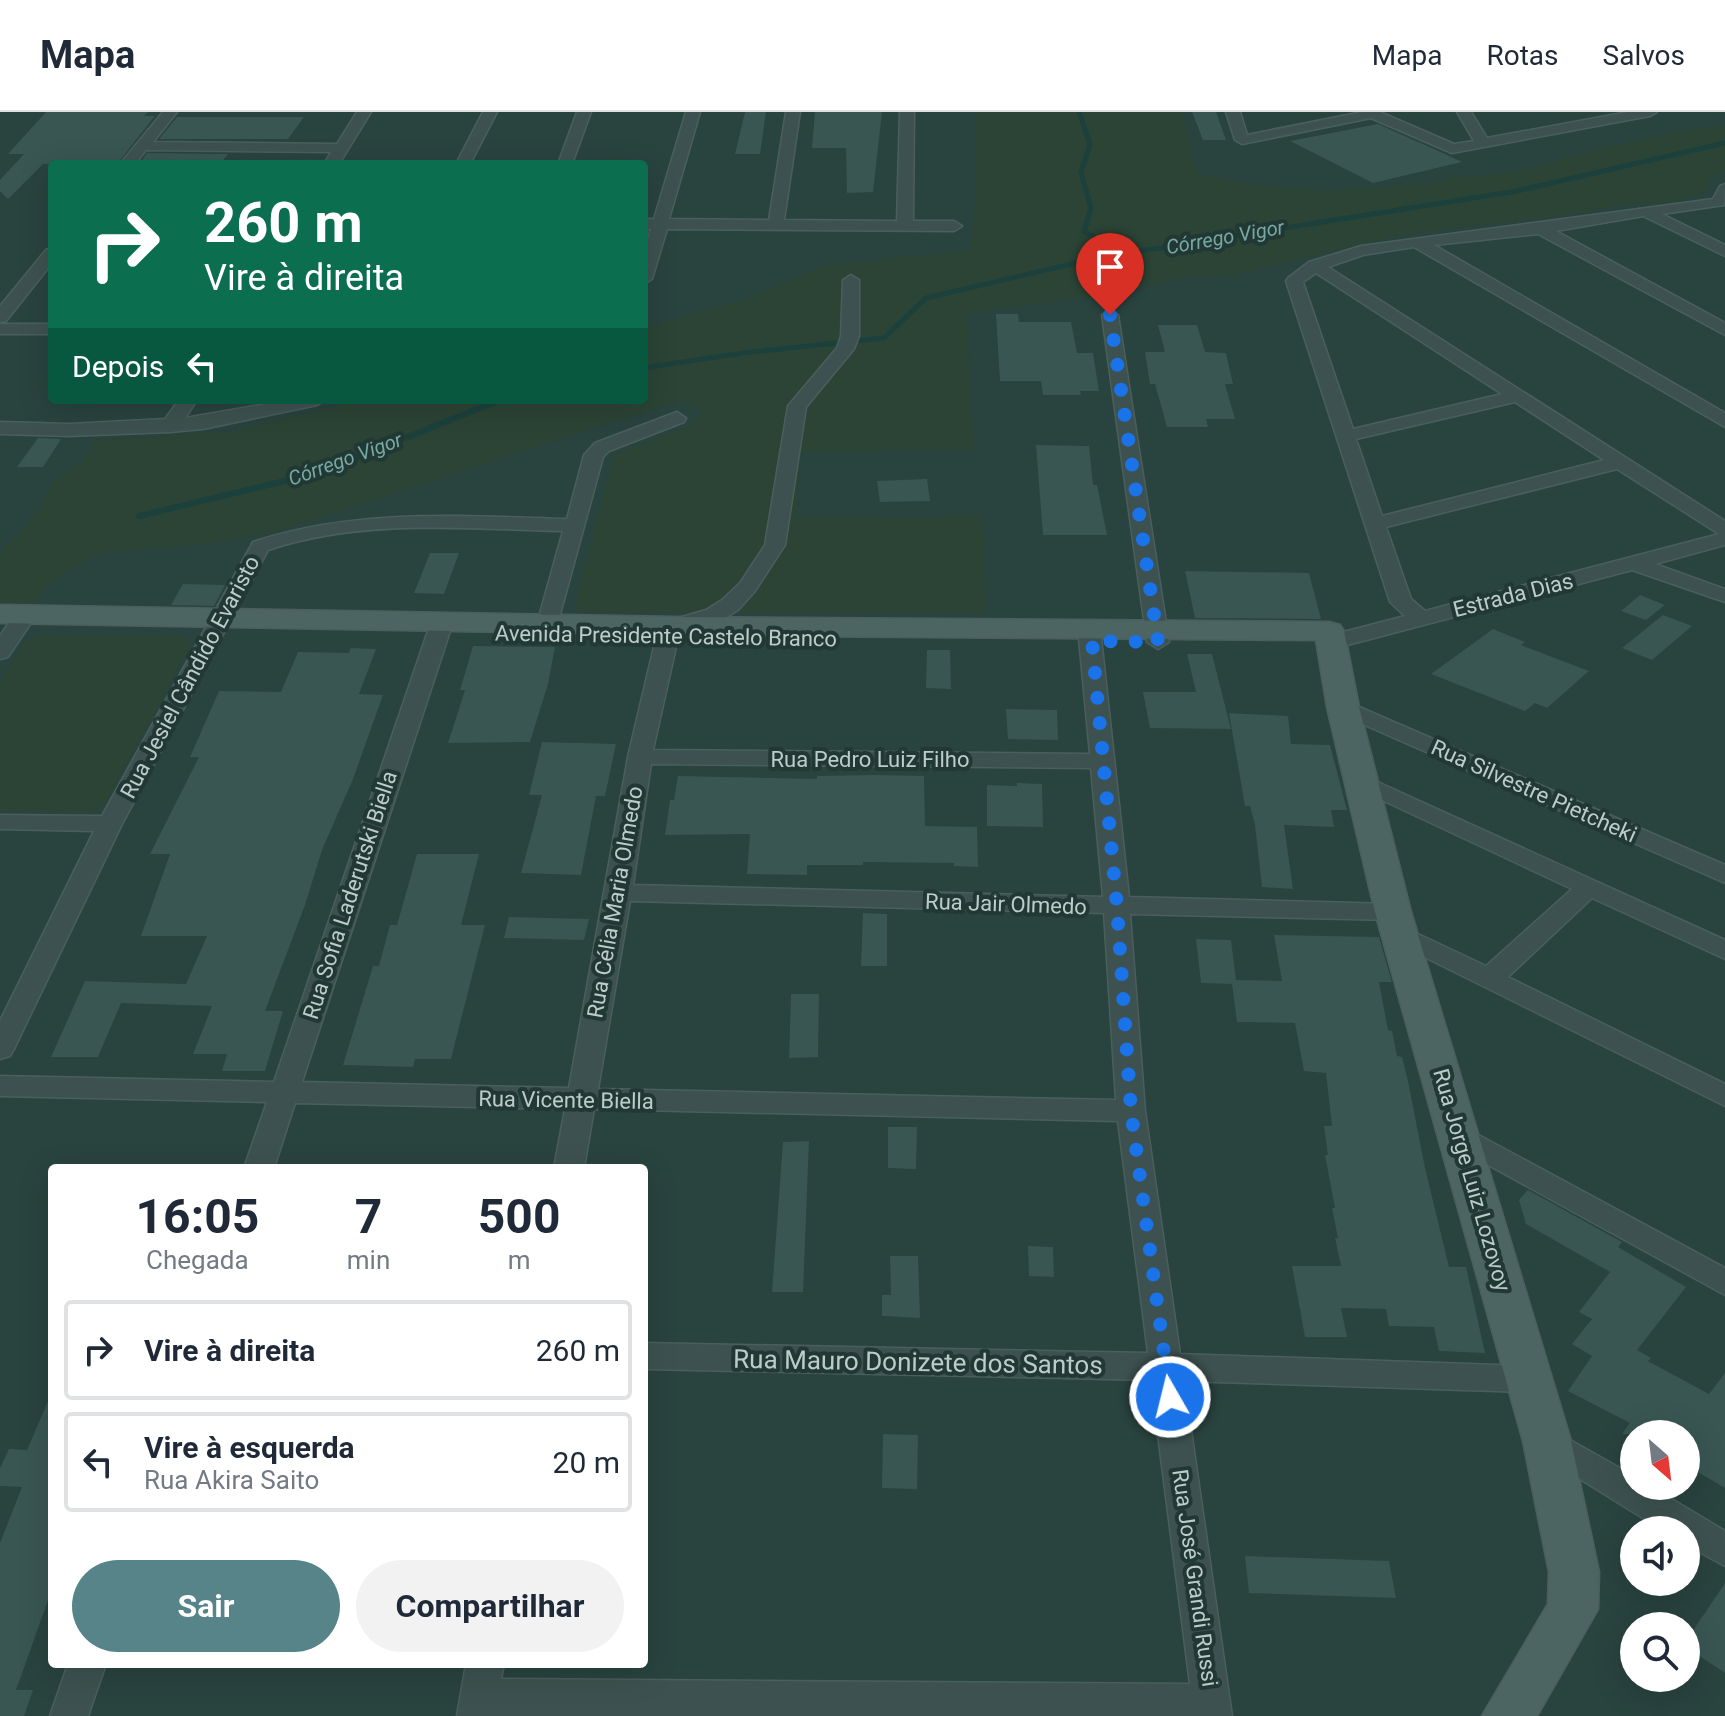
<!DOCTYPE html>
<html lang="pt">
<meta charset="utf-8">
<style>
body{margin:0;font-family:Roboto,sans-serif;background:#f2f2f3;color:#1f2937;height:100vh;display:flex;flex-direction:column;font-size:30px;white-space:nowrap}
*{box-sizing:border-box;margin:0}
p{font-size:26px;color:#747a83}
.icon{flex:none;width:44px;height:44px;fill:none;stroke:currentColor;stroke-width:2;stroke-linecap:round;stroke-linejoin:round}
.map{position:relative;flex:1;overflow:hidden}
.drawer{position:absolute;left:48px;top:1052px;width:600px;height:504px;display:flex;flex-direction:column;background:#fff;border-radius:8px;box-shadow:0 8px 32px #0002}
.drawer>*{flex:none}
.guide{position:absolute;left:48px;top:48px;width:600px;height:244px;border-radius:8px;box-shadow:0 8px 32px #0002;background:#0b6e4f;color:#fff;overflow:hidden}
.needle{width:52px;rotate:152deg}
.controls{position:absolute;left:1620px;top:1308px;display:grid;gap:16px}
.controls a{display:grid;place-items:center;width:80px;height:80px;border-radius:50%;background:#fff;box-shadow:0 8px 32px #0002;font-size:40px}
.pin{position:absolute;display:grid;place-items:center;width:68px;height:68px;color:#fff;margin:-82px -34px;border-radius:50% 50% 50% 0;rotate:-45deg;box-shadow:0 0 8px #0007}
.pin .icon{rotate:45deg}
.me{position:absolute;width:88px;margin:-44px;rotate:352deg;stroke-linejoin:round;filter:drop-shadow(0 0 6px #0008)}
.turn{display:flex;align-items:center;gap:28px;height:168px;padding:0 24px;font-size:36px}
.turn .icon{width:104px;height:104px;stroke-width:2.5}
.turn b{display:block;font-size:56px;line-height:68px}
.then{display:flex;align-items:center;height:76px;padding:0 24px;background:#0003;gap:16px;font-size:30px}
.eta{display:flex;justify-content:space-evenly;align-items:center;height:136px;text-align:center}
.eta b{font-size:48px;font-weight:700;line-height:56px}
.button{display:flex;gap:16px;margin-top:auto;padding:16px 24px}
.button a{flex:1;height:92px;border-radius:48px;background:#568488;color:#fff;font-size:32px;font-weight:700;line-height:92px;text-align:center}
.button a+a{background:#f2f2f3;color:#1f2937}
ul{padding:0;list-style:none}
li{display:flex;align-items:center;gap:24px;height:100px;margin:0 16px 12px;padding:0 8px;border:4px solid #e0e1e3;border-radius:8px}
li div{flex:1}
li b{display:block;font-size:30px}
li em{font-style:normal}
header{display:flex;align-items:center;gap:48px;box-sizing:border-box;height:112px;padding:0 40px;background:#fff;border-bottom:2px solid #e0e1e3}
header strong{font-size:38px}
nav{display:flex;gap:44px;margin-inline-start:auto;font-size:28px}
.map>svg:first-child{display:block}
.green{fill:#2b4435}
.lines{fill:none;stroke-linecap:round;stroke-linejoin:round}
.stream-far1{stroke:#1c413c;stroke-width:5}
.stream{stroke:#1c413c;stroke-width:6}
.building{fill:#395652}
.street-casing{stroke:#4a5f5c;stroke-width:3}
.secondary-casing{stroke:#4a5f5c;stroke-width:3}
.street{fill:#3d5250;fill-rule:evenodd}
.secondary{fill:#4c6563;fill-rule:evenodd}
.route{stroke:#1a73e8;stroke-width:14;stroke-dasharray:0 25.2}
.labels{text-anchor:middle;dominant-baseline:central;stroke-width:8;stroke-linejoin:round;paint-order:stroke}
.far-water-label{font-size:20px;font-style:italic;fill:#76a9a2;stroke:#223835}
.street-label{font-size:22px;fill:#bbccca;stroke:#223835}
.near-street-label{font-size:26px;fill:#bbccca;stroke:#223835}
</style>
<header>
<strong>Mapa</strong>
<nav><a>Mapa</a><a>Rotas</a><a>Salvos</a></nav>
</header>
<div class="map">
<svg width="1725" height="1604" viewBox="0 0 1725 1604">
<rect width="100%" height="100%" fill="#29433f"/>
<path class="green" d="M976 0H1182L1197 62 1257 73 1326 79 1432 71 1452 65 1481 64 1533 56 1596 37 1670 21 1725 13V59L1710 65 1708 78 1676 90 1619 92 1582 101 1405 122 1225 165H1187L1119 181 966 201 974 338 800 339 797 405 982 404 986 502 575 500 581 467 614 343 692 313 703 298 682 288 268 422 181 435 111 439 90 445 51 469 31 495 0 494V441L30 409 53 371 82 350 95 328 232 319 362 288H644V215L741 189 826 153 971 138 975 89Z
M39 524H182L192 530 105 692 92 699H0V569L25 530Z"/>
<g class="lines">
<path class="stream-far1" d="M1079 0 1090 32 1081 60 1091 96 1084 120 1129 141
M644 256 742 241 884 226 926 186 1097 146 1517 79 1725 31"/>
<path class="stream" d="M139 404 318 361 500 288"/>
</g>
<path class="building" d="M46 0H148L144 4H155L117 52H43L8 87 0 79V68L24 42H8Z
M745 0H766L760 42H735Z
M815 0H882L873 80 847 81 846 36H812Z
M1192 0H1216L1226 28H1203Z
M177 5H304L288 27H159Z
M1378 12 1443 41 1462 50 1373 71 1290 29Z
M147 41 228 42 220 52H139Z
M996 202H1018L1019 210H1071L1077 241H1093L1099 279H1080L1081 283H1043L1041 269H1000Z
M1158 213H1197L1205 240 1226 241 1233 272H1225L1235 307H1206L1208 315H1167L1155 272H1150L1145 240H1165Z
M38 326 61 327 43 355H17Z
M1036 333 1089 334 1093 373H1097L1107 423H1043Z
M927 367 930 389 880 390 877 369Z
M430 441H459L444 482 414 481Z
M1185 459 1309 461 1321 507 1195 506Z
M183 472 225 473 214 494 171 493Z
M1640 483 1665 493 1646 508 1621 499Z
M1663 503 1692 514 1652 548 1622 536Z
M1493 517 1525 530 1521 533 1589 559 1547 596 1535 591 1525 599 1431 562Z
M473 534 555 535 548 572 530 630 448 631 465 578H460Z
M351 536 376 537 359 582 383 583 353 667 322 738 305 793 265 899H283L265 959H222L227 942H193L212 894 121 891 98 945H51L85 869 186 872 207 824H141L170 742H150L199 645H190L219 579 281 580 298 540 349 541Z
M927 538H950L951 577 926 576Z
M1187 542H1212L1231 617 1150 616 1143 580H1196Z
M1006 597 1057 598 1058 628 1008 627Z
M1229 601 1288 604 1291 632 1330 633 1347 698H1331L1334 715 1284 713 1293 777 1262 775 1255 713 1250 694H1245Z
M542 630 616 632 605 684H596L581 763 521 761 542 683H529Z
M873 663 924 664 925 714 977 715 978 755 954 754V751L863 750V753H807V763L747 762 750 722 665 723 670 688H674L678 664 817 667V664Z
M1017 671 1042 672 1043 715 987 714V673L1017 674Z
M417 742H479L461 813H485L451 947H415L413 955 343 953 373 854H379L390 813H397Z
M863 801 887 802V854H861Z
M509 805 589 807 584 828 504 826Z
M1274 823 1379 825 1392 870H1379L1388 918 1392 919 1397 944 1402 945 1408 969 1425 1056 1449 1155H1466L1485 1241 1439 1239 1434 1215 1389 1214 1386 1197 1341 1196 1347 1225H1305L1292 1154H1341L1335 1126H1338L1332 1096H1335L1325 1043H1328L1324 1014H1332L1326 961 1304 959 1295 911 1237 910 1232 872 1201 871 1196 827 1231 828 1236 868 1282 869Z
M791 882H819L818 945 789 946Z
M888 1015H917L916 1057 888 1056Z
M809 1029 803 1180H772L783 1030Z
M1528 1078 1622 1130 1618 1135 1686 1175 1637 1238 1651 1246 1648 1249 1709 1282 1725 1261V1376L1686 1353V1322H1622L1630 1311 1568 1279 1592 1244 1572 1232 1592 1207 1579 1200 1610 1160 1526 1112 1519 1088Z
M1028 1134 1053 1135 1054 1165 1029 1164Z
M890 1144H918L920 1206 882 1204V1183H891Z
M52 1280V1477L16 1578H33L24 1604H0V1431L22 1375 0 1374V1356L9 1337 27 1338Z
M883 1322 918 1323 917 1377 882 1376Z
M1245 1444 1389 1449 1396 1486 1249 1481Z
M1725 1471V1561L1686 1535V1529Z"/>
<g class="lines">
<g class="street-casing">
<path id="street" d="M163 0H177L153 30 337 32 357 0H371L339 52 325 51 331 40 146 38 135 52H120Z
M483 0H497L470 52H456Z
M577 0H591L572 52H558Z
M686 0H700L669 107 769 108 786 0H800L784 108 897 109 900 0H914L913 109H954L962 114 954 119 667 117 652 167 644 172V140L651 117H644V107H654Z
M1226 0H1240L1247 23 1362 0H1380L1454 32 1474 29 1457 0H1471L1487 26 1628 0H1657L1650 4 1452 41 1371 6 1242 32 1235 28Z
M1725 72 1724 93 1662 102 1725 133V144L1643 104 1556 119 1725 211V223L1538 122 1434 133 1725 301V315L1414 135 1363 143 1328 155 1725 409V433L1655 452 1725 477V490L1632 458 1340 535H1324L1321 530 1324 525 1405 504 1390 490 1286 169 1288 166 1309 150 1361 134 1699 89 1713 87 1720 74ZM1316 161 1502 282 1353 317 1303 170ZM1515 290 1604 348 1382 404 1356 327ZM1617 357 1719 422 1425 499 1411 487 1386 415Z
M52 136V151L6 209 0 210V194L46 138Z
M851 163 859 168V224L854 237 806 295 785 433 755 479 738 498 722 508 684 519 678 526 653 638 1090 642 1078 516 1081 511H1097L1100 516 1129 785 1393 792 1402 794 1406 800 1402 806 1393 808 1130 802 1145 999 1180 1242 1528 1254 1540 1257 1545 1267 1540 1277 1528 1280 1184 1269 1232 1604H457L466 1552H504L501 1567 1190 1572 1151 1268 644 1257V1231L1148 1241 1118 1009 594 997 584 1056H554L565 997 295 991 274 1056H244L267 990 0 984V964L274 970 431 510 442 504 453 510 302 970 569 976 628 645 656 526 668 509 706 498 722 488 740 471 765 433 788 294 837 236 841 224 843 168ZM651 652 1091 656 1103 785 633 773ZM630 789 1104 801 1116 988 598 977Z
M1110 198 1118 203 1169 530 1158 537 1147 530 1102 203Z
M0 212H52V222H0Z
M179 288H197L185 306 290 288H326L317 293 203 317 170 320 69 324 0 322V310L69 312 165 307Z
M677 300 686 306 684 310 609 339 603 345 556 517 548 518 537 512 563 419C465 417 363 406 268 438L122 712 14 937 10 944 0 947V909L94 719 0 717V703L102 704 253 430C355 396 461 404 567 407L584 343 595 331Z
M26 496 37 502 8 545 0 547V524L18 497Z
M1343 588 1725 753V771L1335 600 1332 595 1335 590Z
M1360 662 1725 828V847L1592 786 1508 865 1725 972V994L1392 829 1388 823 1392 817 1401 814 1486 854 1572 777 1352 674 1348 669 1352 664Z
M1460 1013 1725 1156V1183L1450 1032 1445 1024 1450 1016Z
M1547 1315 1634 1364V1374H1650L1725 1419V1454L1686 1433V1418H1662L1535 1339 1530 1329 1535 1319Z
M68 1552H106L88 1604H50Z"/>
</g>
<g class="secondary-casing">
<path id="secondary" d="M0 493 676 505 1329 510 1340 513 1344 519 1359 595 1411 800 1571 1329 1599 1460 1598 1497 1537 1604H1482L1548 1492 1549 1460 1523 1329 1375 800 1327 595 1316 528 676 523 0 511Z"/>
</g>
<use href="#street" class="street"/>
<use href="#secondary" class="secondary"/>
</g>
<g class="lines">
<path class="route" d="M1110 203 1158 530 1092 529 1117 795 1131 999 1170 1285"/>
</g>
<g class="labels">
<g class="far-water-label">
<text transform="translate(1225 125) rotate(-10)">Córrego Vigor</text>
<text transform="translate(345 347) rotate(-20)">Córrego Vigor</text>
</g>
<g class="street-label">
<text transform="translate(1513 483) rotate(-14)">Estrada Dias</text>
<text transform="translate(666 524) rotate(1)">Avenida Presidente Castelo Branco</text>
<text transform="translate(190 565) rotate(-62)">Rua Jesiel Cândido Evaristo</text>
<text x="870" y="647">Rua Pedro Luiz Filho</text>
<text transform="translate(1534 679) rotate(24)">Rua Silvestre Pietcheki</text>
<text transform="translate(350 783) rotate(-72)">Rua Sofia Laderutski Biella</text>
<text transform="translate(615 790) rotate(-80)">Rua Célia Maria Olmedo</text>
<text transform="translate(1006 792) rotate(2)">Rua Jair Olmedo</text>
<text transform="translate(566 988) rotate(1)">Rua Vicente Biella</text>
<text transform="translate(1472 1068) rotate(74)">Rua Jorge Luiz Lozovoy</text>
<text transform="translate(1195 1466) rotate(82)">Rua José Grandi Russi</text>
</g>
<g class="near-street-label">
<text transform="translate(918 1250) rotate(1)">Rua Mauro Donizete dos Santos</text>
</g>
</g>
</svg>
<div class="controls">
<a><svg class="needle" viewBox="-14 -14 28 28"><path d="M0-13l5 13h-10z" fill="#e53935"/><path d="M0 13l5-13h-10z" fill="#747a83"/></svg></a>
<a><svg class="icon" aria-label="sound" viewBox="0 0 24 24"><path d="M4 9h4l5-4v14l-5-4H4zM17 9q2 3 0 6"/></svg></a>
<a><svg class="icon" aria-label="search" viewBox="0 0 24 24"><circle cx="10" cy="10" r="6"/><path d="M15 15l6 6"/></svg></a>
</div>
<div class="pin" style="left:1110px;top:203px;background:#d93025"><svg class="icon" aria-label="arrive" viewBox="0 0 24 24"><path d="M6 21V4h12l-3 4 3 4H6"/></svg></div>
<svg class="me" style="left:1170px;top:1285px" viewBox="-20 -20 40 40"><circle r="17" fill="#1a73e8" stroke="#fff" stroke-width="3"/><path d="M0-11L8 9 0 5-8 9z" fill="#fff"/></svg>
<div class="guide">
<div class="turn"><svg class="icon" aria-label="right" viewBox="0 0 24 24"><path d="M7 20v-9h11M14 6l5 5-5 5"/></svg><div><b>260 m</b>Vire à direita</div></div>
<div class="then">Depois<svg class="icon" aria-label="left" viewBox="0 0 24 24"><path d="M17 20v-9H6M10 6l-5 5 5 5"/></svg></div>
</div>
<section class="drawer">
<div class="eta">
<div><b>16:05</b><p>Chegada</p></div>
<div><b>7</b><p>min</p></div>
<div><b>500</b><p>m</p></div>
</div>
<ul>
<li><svg class="icon" aria-label="right" viewBox="0 0 24 24"><path d="M7 20v-9h11M14 6l5 5-5 5"/></svg><div><b>Vire à direita</b></div><em>260 m</em></li>
<li><svg class="icon" aria-label="left" viewBox="0 0 24 24"><path d="M17 20v-9H6M10 6l-5 5 5 5"/></svg><div><b>Vire à esquerda</b><p>Rua Akira Saito</p></div><em>20 m</em></li>
</ul>
<div class="button"><a>Sair</a><a>Compartilhar</a></div>
</section>
</div>
